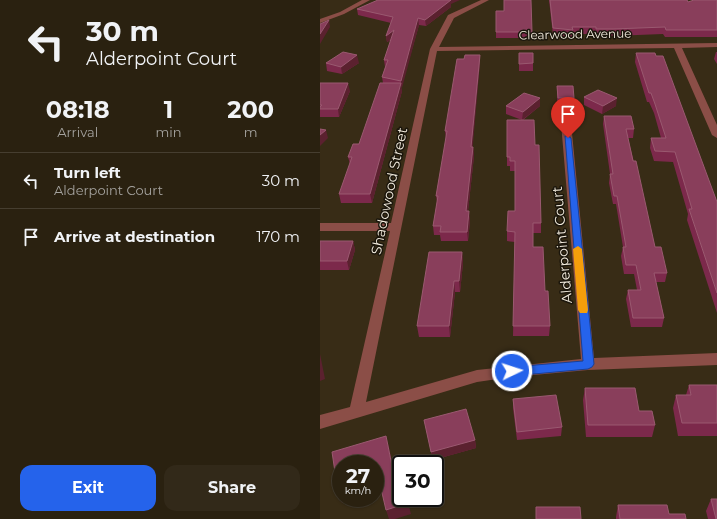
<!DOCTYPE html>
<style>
body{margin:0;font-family:Montserrat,sans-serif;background:#322919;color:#f1f3f6;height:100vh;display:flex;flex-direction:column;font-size:15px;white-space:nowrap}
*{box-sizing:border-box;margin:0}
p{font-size:13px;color:#a5a39f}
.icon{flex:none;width:22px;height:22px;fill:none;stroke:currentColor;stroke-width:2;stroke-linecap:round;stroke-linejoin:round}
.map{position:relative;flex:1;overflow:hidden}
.drawer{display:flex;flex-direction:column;background:#2a2110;width:320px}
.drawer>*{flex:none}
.banner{background:#2a2110;color:#f1f3f6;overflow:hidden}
.speed{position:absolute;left:12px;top:455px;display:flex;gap:8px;font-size:20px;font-weight:700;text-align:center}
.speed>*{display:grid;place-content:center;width:52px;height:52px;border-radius:50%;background:#2a2110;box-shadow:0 1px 3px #0004,0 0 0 1px #463e30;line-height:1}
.speed small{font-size:10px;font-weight:400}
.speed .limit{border:2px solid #111;border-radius:6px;background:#fff;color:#111}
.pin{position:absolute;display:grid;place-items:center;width:34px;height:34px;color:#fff;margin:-41px -17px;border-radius:50% 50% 50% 0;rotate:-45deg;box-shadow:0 0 4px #0007}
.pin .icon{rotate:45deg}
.me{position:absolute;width:44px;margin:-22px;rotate:86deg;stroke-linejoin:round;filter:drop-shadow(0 0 3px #0008)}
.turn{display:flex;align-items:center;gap:14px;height:84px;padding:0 20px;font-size:18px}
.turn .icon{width:52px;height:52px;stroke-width:2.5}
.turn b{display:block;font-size:28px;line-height:34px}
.eta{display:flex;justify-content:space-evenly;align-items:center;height:68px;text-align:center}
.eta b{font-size:24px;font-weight:700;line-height:28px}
.action{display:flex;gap:8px;margin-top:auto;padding:8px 20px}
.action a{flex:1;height:46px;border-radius:12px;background:#2563eb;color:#fff;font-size:16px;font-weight:700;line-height:46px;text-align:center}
.action a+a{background:#322919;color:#f1f3f6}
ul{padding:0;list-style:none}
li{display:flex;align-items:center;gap:12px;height:56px;padding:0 20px;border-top:1px solid #463e30}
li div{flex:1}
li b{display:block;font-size:15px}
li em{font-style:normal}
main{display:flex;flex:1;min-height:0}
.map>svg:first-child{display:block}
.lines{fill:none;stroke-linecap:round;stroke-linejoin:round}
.minor{fill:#8b4e47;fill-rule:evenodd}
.wall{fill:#7c294b}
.shaded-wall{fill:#5b212f}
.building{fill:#893e5b;stroke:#9a5970}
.route{fill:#2563eb;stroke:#184099}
.slow{fill:#f59e0b}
.labels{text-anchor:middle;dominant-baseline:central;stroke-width:3;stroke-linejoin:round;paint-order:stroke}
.far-street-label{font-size:12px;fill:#f4eddf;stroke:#1b160c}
.street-label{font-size:14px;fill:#f4eddf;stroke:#1b160c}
</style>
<main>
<section class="drawer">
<div class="banner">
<div class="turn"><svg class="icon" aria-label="left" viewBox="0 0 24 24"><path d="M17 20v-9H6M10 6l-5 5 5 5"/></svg><div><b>30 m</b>Alderpoint Court</div></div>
</div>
<div class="eta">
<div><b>08:18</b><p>Arrival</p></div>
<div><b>1</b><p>min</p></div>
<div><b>200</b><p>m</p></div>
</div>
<ul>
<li><svg class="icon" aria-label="left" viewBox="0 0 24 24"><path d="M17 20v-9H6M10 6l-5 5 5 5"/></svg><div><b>Turn left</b><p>Alderpoint Court</p></div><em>30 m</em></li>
<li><svg class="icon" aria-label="arrive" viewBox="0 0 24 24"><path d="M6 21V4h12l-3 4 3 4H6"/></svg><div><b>Arrive at destination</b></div><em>170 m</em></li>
</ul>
<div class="action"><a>Exit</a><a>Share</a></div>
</section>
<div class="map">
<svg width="397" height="519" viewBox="0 0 397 519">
<rect width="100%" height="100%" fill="#382c16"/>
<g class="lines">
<path class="minor" d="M42 0H50L24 14 0 23V19L20 12Z
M161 0H169L134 18 119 47 397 43V47L362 48 397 125V138L392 135 354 48 117 51 46 402 157 370 261 359 241 123 246 120 251 123 274 358 397 353V365L268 370 192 377 157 382 0 429V415L30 407 70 231H0V223H71L110 49 128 15Z"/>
</g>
<path class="wall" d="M229 0H367L368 2 397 0V37H345L343 34 292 36H276L275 34H252V37L233 35Z
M131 4V7L106 26 99 25 81 88 82 91 52 203H21L19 194 30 164 28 157 39 144 63 83 62 77 65 67 64 60 71 40 67 42 66 36 71 23 38 15 37 9Z
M176 11H184L212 32V38H176Z
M396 52H397V64L394 59Z
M199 53 213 63V71H199Z
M316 53 397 202V313L367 220 368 214 353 162 334 161 330 148 331 138H341L334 113 329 102H327L315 62Z
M160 55V62L152 147H153L154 156 148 211 150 220 148 241H121L120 235H114L113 226 117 202 116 196 126 139 125 131 144 59Z
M6 63H39L22 74 7 71Z
M0 83 30 91 19 117H0Z
M237 86 254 98 253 106H237Z
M264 97 296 106 282 114 264 105Z
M186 106H220L203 120 215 145 221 223V233H213V247L225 291 230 326 229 336H193L195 242 187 241V231L195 211V171H190V166H187V157L202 120 186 114Z
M284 116 314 129 313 138H308L335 247 347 273 345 282H336L344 318 342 327H311L306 299 308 290H317L314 274H304L301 256 303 247 296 204H293L289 183 290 174 283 124Z
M0 241H33L35 250 29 270H0Z
M142 252 143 263 140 292H135L130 337H99L97 326Z
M369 385H397V436H358L353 408 356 395H366Z
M265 388 319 411 335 425 332 437H266L263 400Z
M193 399 242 427 241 436 197 440 193 408Z
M104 420 155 440 156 448 113 460Z
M391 499 397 519H388L386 511Z
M298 505 349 514 366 519H296V517Z"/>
<path class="shaded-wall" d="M128 0H140L131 4V7L106 26 105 20Z
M98 18 99 25 82 88 81 81Z
M9 20 10 27 0 44V34Z
M74 30 75 37 67 42 66 36Z
M37 55 39 63 22 74 21 67Z
M160 55V62L152 156 151 147Z
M28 83 30 91 19 117 18 109Z
M81 83 82 91 52 203 50 194Z
M220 98V106L202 120 203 112Z
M297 98 296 106 282 114 283 106Z
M6 130 8 138 0 146V135Z
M153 147 154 156 147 220 146 211Z
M149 211 150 220 148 241 147 232Z
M33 241 35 250 29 270 27 261Z
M142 252 143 263 140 292 139 281Z
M134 281 135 292 130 337 129 326Z
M0 354 5 379 0 381Z
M66 436 69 447 80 501 77 491Z
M155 440 156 448 113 460 111 452Z
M59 480 62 491 55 493V481Z
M21 491V498H38L22 503 18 492Z
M88 503 91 514 75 519H69L66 510Z"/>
<path class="building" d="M58 0H131L105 20 98 18 81 81 62 77 68 60H64L74 30 66 36 73 17 37 9Z
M184 0H211L212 32H176V11H184Z
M230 0H367L368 2 374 0H397V30H346L345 27 293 29H276V27H252L253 30 233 28Z
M9 20 0 34V24Z
M23 52 37 55 21 67 6 63Z
M199 53H213V63L199 64Z
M316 53H335L336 56H343L397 202V293L369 209H372L355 152 335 151 331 138H346L335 104 331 93H329Z
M145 55H160L151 147H153L146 211H149L147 232H120L121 226H113L118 196H116L127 131H125L137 59H144Z
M0 83H28L18 109H0V107L2 105H0Z
M60 83H81L50 194H19L32 157H28L33 144H39Z
M237 86H253L254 98H238Z
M278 90 297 98 283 106 264 97Z
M204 93 220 98 203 112 186 106Z
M284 116H311L314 129H306L313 161H316L335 247H341L347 273H334L344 318H313L308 290H321L316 265H306L303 247H306L297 196H294L290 174H293Z
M187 120H214L215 145H219L221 223H213V247H223L225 291H228L230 326H193L195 232 187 231 188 211H195V161H190V157H187Z
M0 129 6 130 0 135Z
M0 241H33L27 261H0Z
M109 252H142L139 281H134L129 326H97Z
M369 385H397V423H362L356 395H371Z
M265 388H315L319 411H332L335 425H268Z
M236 395 242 427 197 432 193 399Z
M146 409 155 440 111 452 104 420Z
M66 436 77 491 81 490V498H87L88 503 66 510 59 480 55 481V464H21V491L18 492 12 452Z
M391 499H397V519H396Z
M298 505H347L349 514H365L366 519H300Z
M216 507H260L261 519H216Z"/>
<path class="route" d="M245 136H248L251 138 274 364 272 367 268 369 192 376 188 374 187 371 188 368 192 367 263 361Z"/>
<path class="slow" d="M258 246 262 249 268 310 267 313H260L258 310 253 249Z"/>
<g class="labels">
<g class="far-street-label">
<text transform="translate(255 34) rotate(-1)">Clearwood Avenue</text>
</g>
<g class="street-label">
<text transform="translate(69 191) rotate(-78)">Shadowood Street</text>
<text transform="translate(242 245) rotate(-95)">Alderpoint Court</text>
</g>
</g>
</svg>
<div class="speed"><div>27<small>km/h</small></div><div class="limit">30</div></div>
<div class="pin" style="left:248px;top:138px;background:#d93025"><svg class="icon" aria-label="arrive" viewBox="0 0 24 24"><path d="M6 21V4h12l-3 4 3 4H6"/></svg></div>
<svg class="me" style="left:192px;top:371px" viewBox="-20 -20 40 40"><circle r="17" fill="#2563eb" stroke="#fff" stroke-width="3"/><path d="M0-11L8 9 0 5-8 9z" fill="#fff"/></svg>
</div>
</main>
